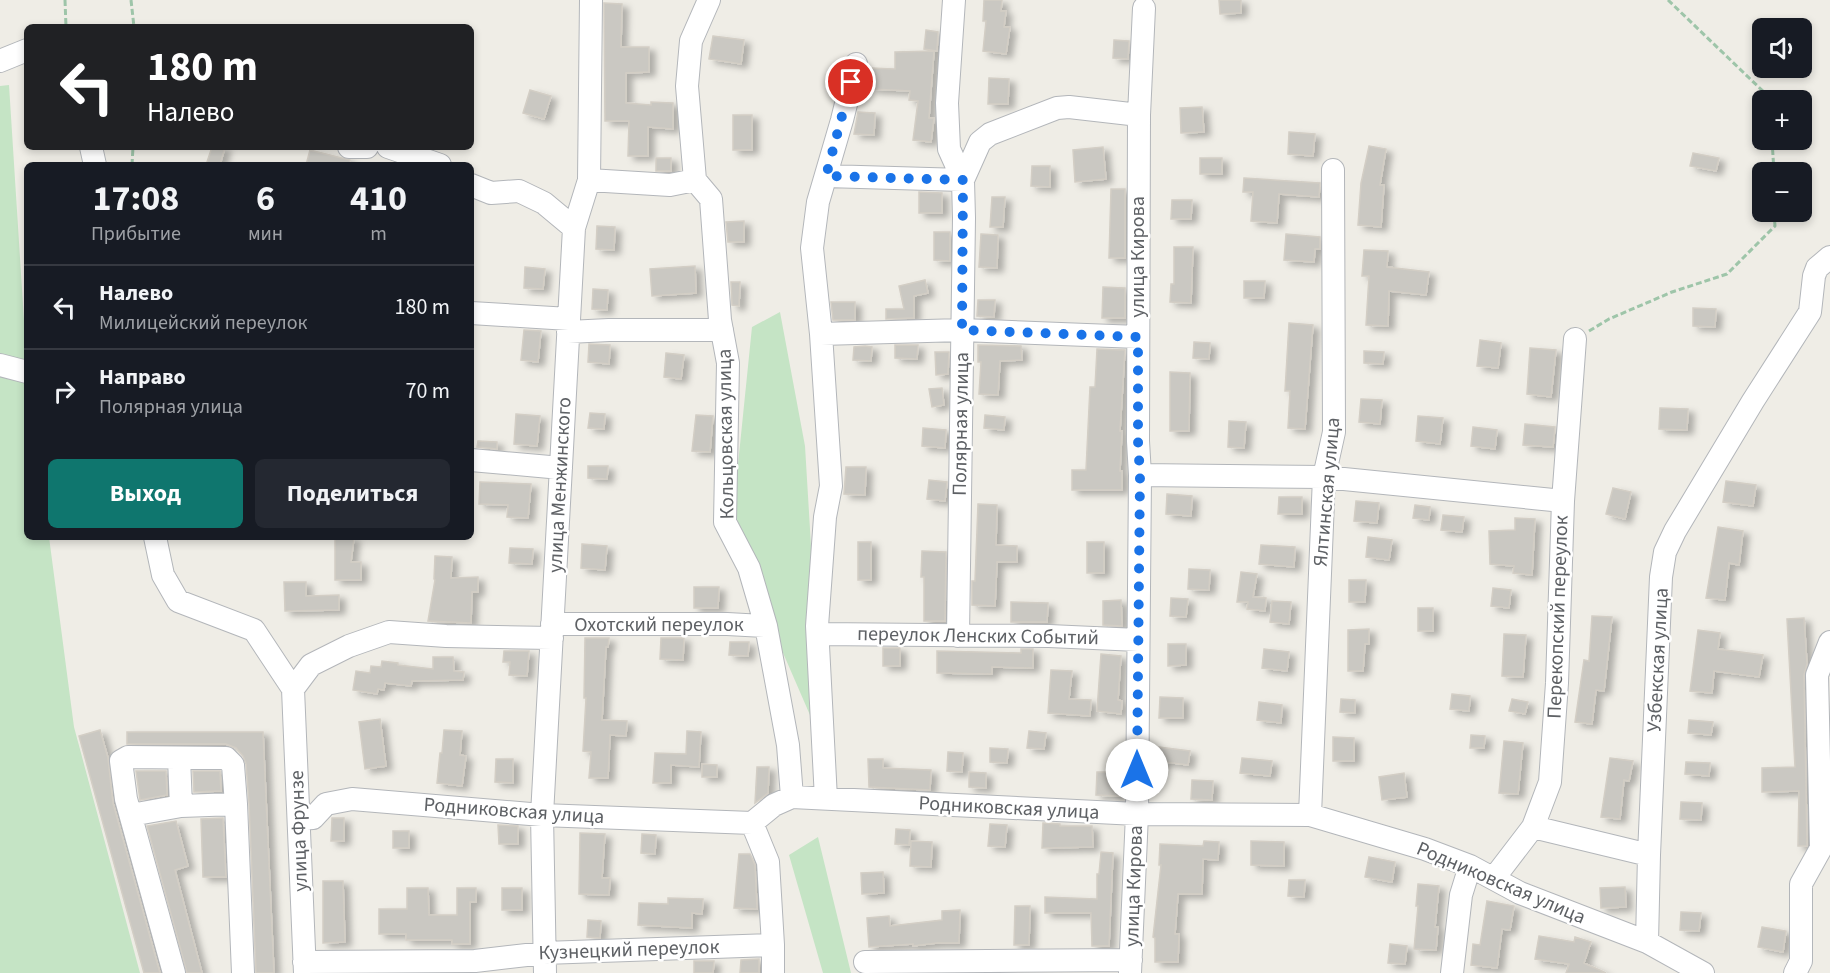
<!DOCTYPE html>
<html lang="ru">
<meta charset="utf-8">
<style>
body{margin:0;font-family:"Source Sans 3",sans-serif;background:#242831;color:#f1f3f6;height:100vh;display:flex;flex-direction:column;font-size:22px;white-space:nowrap}
*{box-sizing:border-box;margin:0}
p{font-size:20px;color:#9ea1a6}
.icon{flex:none;width:33px;height:33px;fill:none;stroke:currentColor;stroke-width:2;stroke-linecap:round;stroke-linejoin:round}
.map{position:relative;flex:1;overflow:hidden}
.side{position:absolute;left:24px;top:162px;width:450px;height:378px;display:flex;flex-direction:column;background:#171b24;border-radius:9px;box-shadow:0 3px 9px #0003}
.side>*{flex:none}
.top-card{position:absolute;left:24px;top:24px;width:450px;height:126px;border-radius:9px;box-shadow:0 3px 9px #0003;background:#202124;color:#fff;overflow:hidden}
.controls{position:absolute;left:1752px;top:18px;display:grid;gap:12px}
.controls a{display:grid;place-items:center;width:60px;height:60px;border-radius:9px;background:#171b24;box-shadow:0 3px 9px #0003;font-size:30px}
.pin{position:absolute;display:grid;place-items:center;width:51px;height:51px;color:#fff;margin:-26px;border:3px solid #fff;border-radius:50%;box-shadow:0 2px 6px #0007}
.me{position:absolute;width:66px;margin:-33px;rotate:0deg;stroke-linejoin:round;filter:drop-shadow(0 0 4px #0008)}
.turn{display:flex;align-items:center;gap:21px;height:126px;padding:0 24px;font-size:27px}
.turn .icon{width:78px;height:78px;stroke-width:2.5}
.turn b{display:block;font-size:42px;line-height:51px}
.eta{display:flex;justify-content:space-evenly;align-items:center;height:102px;text-align:center}
.eta b{font-size:36px;font-weight:700;line-height:42px}
.primary-button{display:flex;gap:12px;margin-top:auto;padding:12px 24px}
.primary-button a{flex:1;height:69px;border-radius:9px;background:#0f766e;color:#fff;font-size:24px;font-weight:700;line-height:69px;text-align:center}
.primary-button a+a{background:#242831;color:#f1f3f6}
ul{padding:0;list-style:none}
li{display:flex;align-items:center;gap:18px;height:84px;padding:0 24px;border-top:2px solid #363941}
li div{flex:1}
li b{display:block;font-size:22px}
li em{font-style:normal}
.map>svg:first-child{display:block}
.green{fill:#c5e4c5}
.building{fill:#cac8c2;stroke:#d3cec5;stroke-width:1.5;filter:url(#shadow)}
.lines{fill:none;stroke-linecap:round;stroke-linejoin:round}
.minor-casing{stroke:#b3b6ba;stroke-width:24}
.path{stroke:#9ec5a9;stroke-width:3;stroke-dasharray:6 3;stroke-linecap:butt}
.minor{stroke:#fff;stroke-width:22}
.route{stroke:#1a73e8;stroke-width:10;stroke-dasharray:0 18}
.labels{text-anchor:middle;dominant-baseline:central;stroke-width:5;stroke-linejoin:round;paint-order:stroke}
.street-label{font-size:20px;fill:#5e6165;stroke:#fff}
</style>
<div class="map">
<svg width="1830" height="973" viewBox="0 0 1830 973">
<defs>
<filter id="shadow"><feDropShadow dx="6" dy="4" stdDeviation="3" flood-color="#0004"/></filter>
</defs>
<rect width="100%" height="100%" fill="#efede6"/>
<path class="green" d="M9 85 27 368V537H49L74 727 140 973H0V86Z
M780 312 805 446 823 745 731 533 752 327Z
M818 837 851 973H823L789 855Z"/>
<path class="building" d="M984 0H1002L1001 11H1006L1004 27H1010L1006 54 983 51 986 21H983Z
M1219 0H1241V13L1220 14Z
M604 3 622 4 621 47H649V72L626 73V103L651 105V102L673 103V129L648 127V156H628L629 121H605Z
M926 30 938 32 937 51 924 49Z
M713 36 744 40 741 64 709 59Z
M1114 40 1129 41 1128 59 1113 58Z
M934 51 929 118H934L931 142 913 140 918 101 909 100 910 91 871 89 872 68 895 69V52Z
M989 78 1009 79 1008 104H988Z
M530 90 551 96 544 119 523 113Z
M1202 107 1204 132 1181 133 1180 108Z
M858 112 875 113 874 135 854 134Z
M733 115H752V150H733Z
M1289 132 1315 134 1313 156 1288 154Z
M1369 146 1386 149 1380 185H1384L1381 227 1358 225 1361 183Z
M212 147H225L220 165H206Z
M1103 147 1106 179 1075 182 1073 150Z
M310 150 350 160 349 165H306Z
M1693 153 1719 158 1716 171 1690 166Z
M656 158H671V171H656Z
M1200 158H1222V174H1200Z
M1032 166H1050V187L1031 186Z
M1244 178 1320 183 1319 197 1279 194 1277 223 1251 221 1253 192H1243Z
M1111 189H1125V258H1109Z
M919 192 942 193V213H919Z
M992 197H1005L1003 227H990Z
M1172 200H1192L1191 219H1171Z
M744 221V242H728L726 222Z
M597 226 615 227 614 250 596 249Z
M934 232H950V261L934 260Z
M981 234 998 235 997 268 979 267Z
M1286 234 1320 237V249H1315L1314 262 1284 260Z
M1174 247H1193L1191 303 1170 302 1171 284H1174Z
M1364 250 1388 251 1387 267 1429 272 1426 295 1389 291 1388 326 1366 325 1369 276H1362Z
M695 266 696 293 652 296 650 269Z
M525 267 545 269 543 289 524 288Z
M925 280 928 293 914 296V318L886 319V309H904L899 286Z
M1244 281H1265L1264 298H1244Z
M731 282H740L739 306 732 305Z
M1103 287 1125 288V318H1102Z
M593 289 608 290 607 310 592 309Z
M978 300H995L994 317 977 316Z
M831 302H855V320H833Z
M1693 308 1716 309 1715 327 1693 326Z
M1289 323 1313 325 1305 429 1288 428 1290 391H1285Z
M524 330 541 331 538 362 521 360Z
M1480 340 1501 343 1498 368 1477 366Z
M1194 342 1210 343 1209 359 1193 358Z
M589 344 610 345 609 364 588 362Z
M895 345H918L917 359 895 358Z
M978 345 1021 346 1022 360 1000 361 998 395 979 394 981 362H978Z
M865 346 872 347 871 361 853 360 854 347Z
M1530 348 1556 350 1551 397 1527 394Z
M1097 349 1125 350 1120 431H1122L1120 471H1122V490H1072V470H1086L1090 387H1095Z
M1364 351 1384 352 1383 364 1364 363Z
M935 352H949L948 374 936 375Z
M666 353 684 355 681 379 664 377Z
M1170 372 1190 373 1189 431H1170Z
M942 388 944 405 932 407 929 389Z
M1361 399 1382 400 1380 424 1359 422Z
M1660 408 1688 409 1687 430 1659 429Z
M590 413 605 414 604 429 588 428Z
M516 414 540 416 537 446 514 444Z
M696 415 713 416 710 452 692 451Z
M985 415 1005 417 1004 430 984 428Z
M1418 416 1443 418 1440 444 1416 441Z
M1229 421 1246 422 1244 448 1228 447Z
M1525 424 1555 427 1553 447 1523 445Z
M1473 427 1497 430 1495 449 1471 446Z
M923 428 946 430 945 448 922 446Z
M478 441 497 442V449L477 447Z
M588 466H608L607 479 588 478Z
M846 467H866L865 495 844 494Z
M929 480 947 482 945 501 927 499Z
M1726 481 1756 485 1753 506 1723 502Z
M480 482 531 484 528 518 507 517 508 505 479 504Z
M1613 488 1631 492 1625 519 1606 514Z
M1167 494 1192 496 1191 516 1166 514Z
M1279 497H1302V514H1278Z
M1356 501 1379 503 1377 523 1354 521Z
M978 504 997 505 996 545 1017 546V562H997L995 606 972 605V581H975Z
M1415 505 1430 507 1429 520 1413 518Z
M1443 515 1464 517 1462 532 1441 530Z
M1515 518 1535 519 1532 575 1513 573 1514 566 1490 564 1489 531 1515 530Z
M1718 527 1743 531 1739 565 1729 563 1725 600 1706 598Z
M335 537 354 538 351 562H361V580H335Z
M1368 537 1392 540 1389 560 1366 557Z
M858 542H871V580H858Z
M1087 542H1104V573H1087Z
M582 544 607 546 605 570 581 568Z
M1261 545 1295 547 1294 567 1259 564Z
M510 548 533 549 532 564 509 563Z
M922 551 946 552 945 621H924V577H921Z
M435 556 452 557 451 578 478 577V592H472L471 623 428 621 435 580 434 579Z
M1189 569 1210 570 1209 590 1188 589Z
M1241 572 1257 574 1253 597 1266 598 1265 611 1247 609 1248 602H1237Z
M1349 580H1366L1365 602H1349Z
M284 582H306V596L339 595V610L285 611Z
M694 587H719L718 608H694Z
M1493 588 1511 590 1509 608 1491 606Z
M1171 598 1188 599 1186 617 1170 616Z
M1121 600 1122 626 1103 625V601Z
M1272 601 1291 602 1289 624 1270 622Z
M1011 602 1048 603 1047 622H1011Z
M1418 608H1433V631H1418Z
M1592 616 1612 617 1604 691 1596 690 1592 724 1575 722 1584 660 1589 661Z
M1804 618 1807 664 1804 675 1807 846H1798L1799 791 1762 792V768L1795 767 1787 619Z
M1369 629V644H1365L1363 671H1348V630Z
M1698 630 1720 633 1718 649 1763 655 1759 677 1714 671 1712 693 1690 691Z
M1504 634 1526 635 1523 677 1502 676Z
M585 638H609L608 647H606L602 720 627 721 626 736 610 735 608 778H589L591 752 583 751 586 698H584Z
M661 638H684L683 660 660 659Z
M730 642H749L748 656 729 655Z
M1168 644H1186V665L1168 666Z
M883 648H900V666H883Z
M1021 649H1033V668L992 667V674L937 673V651L1021 653Z
M1264 649 1289 652 1287 671 1262 668Z
M504 651H529L527 676 509 675 510 662H503Z
M1101 654 1121 656 1118 700 1122 701 1121 714 1097 711Z
M433 657H453L454 671 464 672 463 680 412 681 411 686 385 683 384 690 378 689 377 694 353 690 356 671 370 673 371 666 381 667 382 661 398 663V665L433 669Z
M1051 670 1072 671 1069 699 1091 700 1090 716 1048 713Z
M1452 694 1470 696 1469 711 1450 709Z
M1160 697 1183 698V718H1159Z
M1341 699 1355 700V713L1340 712Z
M1512 699 1528 702 1525 714 1509 711Z
M1259 702 1282 705 1281 723 1257 720Z
M380 719 386 766 365 769 359 722Z
M1689 720 1713 722 1711 735 1688 733Z
M100 730 108 758 113 803 160 973H144L79 736Z
M444 730 462 731 460 755 466 756 462 786 437 783 440 753H442Z
M687 731 701 732 699 767 671 765V783H653L655 753 686 754Z
M1029 731 1046 733 1044 749 1027 748Z
M127 732H263L274 973H256L249 803 246 764 243 756 236 748 226 744H127Z
M1471 735 1485 736 1484 748H1470Z
M1333 737 1354 738V761H1333Z
M1504 741 1523 743 1518 794 1499 793Z
M1159 747 1190 751 1188 765 1157 761Z
M990 748 1008 749 1007 763 990 762Z
M948 752 963 753 962 772 947 771Z
M1242 758 1272 761 1270 776 1240 773Z
M1610 758 1633 761 1629 781 1624 780 1620 819 1601 817Z
M496 759H513V783L495 782Z
M868 759H883V768L931 770 930 790 869 787Z
M1686 762 1710 763 1709 776 1685 774Z
M702 764 717 765V777H702Z
M757 767H769L768 793 755 803Z
M136 771H166L167 795 140 800Z
M193 771H220L221 791 194 792Z
M969 772 986 773V788L969 787Z
M1097 772H1119V796L1096 795Z
M1404 773 1407 797 1382 800 1379 777Z
M1192 780 1213 781 1212 800 1191 799Z
M1681 802 1702 803 1701 820 1680 819Z
M223 818 226 877H203L201 819Z
M332 818H344V841H331Z
M176 821 188 866 175 870 202 973H187L147 826Z
M1043 823 1060 824V826H1092L1093 847 1042 848Z
M990 824 1007 825 1005 847 988 846Z
M498 825 518 826V844H499Z
M896 829 910 830 909 845 895 844Z
M393 831H409V848H393Z
M580 833 605 834 602 878H610L609 895 579 894Z
M642 834 656 835 655 854 641 853Z
M911 841 932 842 931 867 910 866Z
M1204 841 1219 842 1218 860 1203 859 1202 894H1178L1175 934H1179L1178 962H1155V938L1153 937 1161 865H1159L1160 844 1203 846Z
M1251 841 1284 842V866L1251 865Z
M1101 852 1113 853 1109 946H1092L1091 913H1045V897L1097 899V874H1099Z
M739 854H750L755 865 757 909 734 908Z
M1369 857 1395 862 1392 882 1365 877Z
M883 872 884 893 862 894 861 873Z
M1289 880H1305L1304 897 1288 896Z
M323 881H343L345 942 323 943Z
M1418 884 1439 886 1435 927H1438L1436 950 1414 949 1418 906H1416Z
M1625 887 1626 907 1601 908 1600 888Z
M407 888H428L429 915H457V888H476V902H470V944H452V940H406V934H379V909H407Z
M502 888H522V910H502Z
M668 898 703 899 702 914 692 913V928L638 925 639 903 668 904Z
M1487 901 1514 906 1510 930 1502 929 1497 968 1471 965 1473 944 1480 945Z
M1015 906H1030L1029 945H1014Z
M960 910 959 943H937L913 946V944L869 947 867 918 889 916 890 926 942 920V911Z
M1681 912 1701 913 1699 931 1680 930Z
M588 920 601 921 600 938 587 937Z
M1762 927 1786 931 1783 952 1758 947Z
M1539 936 1574 942 1575 937 1591 942 1584 963 1606 973H1566L1569 964 1535 959Z
M1390 944 1407 946 1405 964 1388 963Z
M759 959V973H740L741 960Z
M694 961H714L713 973H694Z"/>
<g class="lines">
<g class="minor-casing">
<path id="minor" d="M709 0 691 41 687 86 695 180 711 199 720 320 728 363 725 522 749 568 766 626 788 745 792 797
M954 0 947 103 949 149 963 180 964 218 958 636
M0 61 27 50
M91 147 95 165
M349 147H367
M388 147 440 165
M826 176 963 180 980 142 990 134 1057 108 1069 107 1139 115
M589 180 670 185 695 180
M471 185 491 193 519 191 544 203 574 228
M471 313 569 319
M568 332 609 330H722
M821 334 962 330 1138 337
M0 365 27 372
M471 460 561 468
M1140 475 1324 477 1563 501
M155 537 163 575 178 601 254 630 293 689
M552 624H727L766 626
M818 634 1049 636 1138 640
M293 689 305 973
M293 689 311 665 349 646 389 632 446 636 552 638
M179 758 181 806
M826 799 817 626 825 517 831 486 821 334 812 248 818 202 842 120 856 64
M131 815 181 806 236 804
M1310 815 1324 477 1334 432 1333 170
M299 819 313 818 326 804 352 799 542 815 752 823 774 805 792 797 1137 814 1310 815 1425 849 1470 866 1520 893 1647 942 1703 973
M752 823 768 862 773 945V973
M1533 827 1649 855
M1494 878 1533 827 1550 782 1557 683 1563 501 1575 339
M1647 942 1649 855 1661 577 1665 552 1675 531 1753 401 1810 312 1814 276 1817 268 1830 257
M304 962 475 961 544 953 773 945
M865 962 1131 960
M174 973 126 799 121 761 128 757 226 758 233 765 236 804 243 973
M545 973 542 815 574 228 589 180 591 0
M1130 973 1137 814 1140 475 1138 441 1139 115 1144 8
M1452 973 1461 895 1470 866
M1795 973 1801 961V884L1821 848 1817 675 1830 642"/>
</g>
<path class="path" d="M65 0 66 27
M131 0 134 27
M1668 0 1769 97V100
M1772 140 1774 172
M132 165 133 147
M1589 331 1609 319 1672 292 1727 274 1775 226 1774 212"/>
<use href="#minor" class="minor"/>
</g>
<g class="lines">
<path class="route" d="M851 82 826 176 963 180 962 330 1138 337V441L1140 475 1137 770"/>
</g>
<g class="labels">
<g class="street-label">
<text transform="translate(1138 257) rotate(-90)">улица Кирова</text>
<text transform="translate(961 424) rotate(-89)">Полярная улица</text>
<text transform="translate(726 434) rotate(-91)">Кольцовская улица</text>
<text transform="translate(560 485) rotate(-87)">улица Менжинского</text>
<text transform="translate(1327 492) rotate(-85)">Ялтинская улица</text>
<text transform="translate(1558 617) rotate(-88)">Перекопский переулок</text>
<text x="659" y="625">Охотский переулок</text>
<text transform="translate(978 636) rotate(1)">переулок Ленских Событий</text>
<text transform="translate(1658 660) rotate(-87)">Узбекская улица</text>
<text transform="translate(1009 808) rotate(3)">Родниковская улица</text>
<text transform="translate(514 811) rotate(4)">Родниковская улица</text>
<text transform="translate(299 831) rotate(-92)">улица Фрунзе</text>
<text transform="translate(1501 883) rotate(23)">Родниковская улица</text>
<text transform="translate(1134 886) rotate(-88)">улица Кирова</text>
<text transform="translate(629 950) rotate(-2)">Кузнецкий переулок</text>
</g>
</g>
</svg>
<div class="controls">
<a><svg class="icon" aria-label="sound" viewBox="0 0 24 24"><path d="M4 9h4l5-4v14l-5-4H4zM17 9q2 3 0 6"/></svg></a>
<a>+</a>
<a>−</a>
</div>
<div class="pin" style="left:851px;top:82px;background:#d93025"><svg class="icon" aria-label="arrive" viewBox="0 0 24 24"><path d="M6 21V4h12l-3 4 3 4H6"/></svg></div>
<svg class="me" style="left:1137px;top:770px" viewBox="-20 -20 40 40"><circle r="19" fill="#fff"/><path d="M0-13L10 11 0 6-10 11z" fill="#1a73e8"/></svg>
<div class="top-card">
<div class="turn"><svg class="icon" aria-label="left" viewBox="0 0 24 24"><path d="M17 20v-9H6M10 6l-5 5 5 5"/></svg><div><b>180 m</b>Налево</div></div>
</div>
<section class="side">
<div class="eta">
<div><b>17:08</b><p>Прибытие</p></div>
<div><b>6</b><p>мин</p></div>
<div><b>410</b><p>m</p></div>
</div>
<ul>
<li><svg class="icon" aria-label="left" viewBox="0 0 24 24"><path d="M17 20v-9H6M10 6l-5 5 5 5"/></svg><div><b>Налево</b><p>Милицейский переулок</p></div><em>180 m</em></li>
<li><svg class="icon" aria-label="right" viewBox="0 0 24 24"><path d="M7 20v-9h11M14 6l5 5-5 5"/></svg><div><b>Направо</b><p>Полярная улица</p></div><em>70 m</em></li>
</ul>
<div class="primary-button"><a>Выход</a><a>Поделиться</a></div>
</section>
</div>
